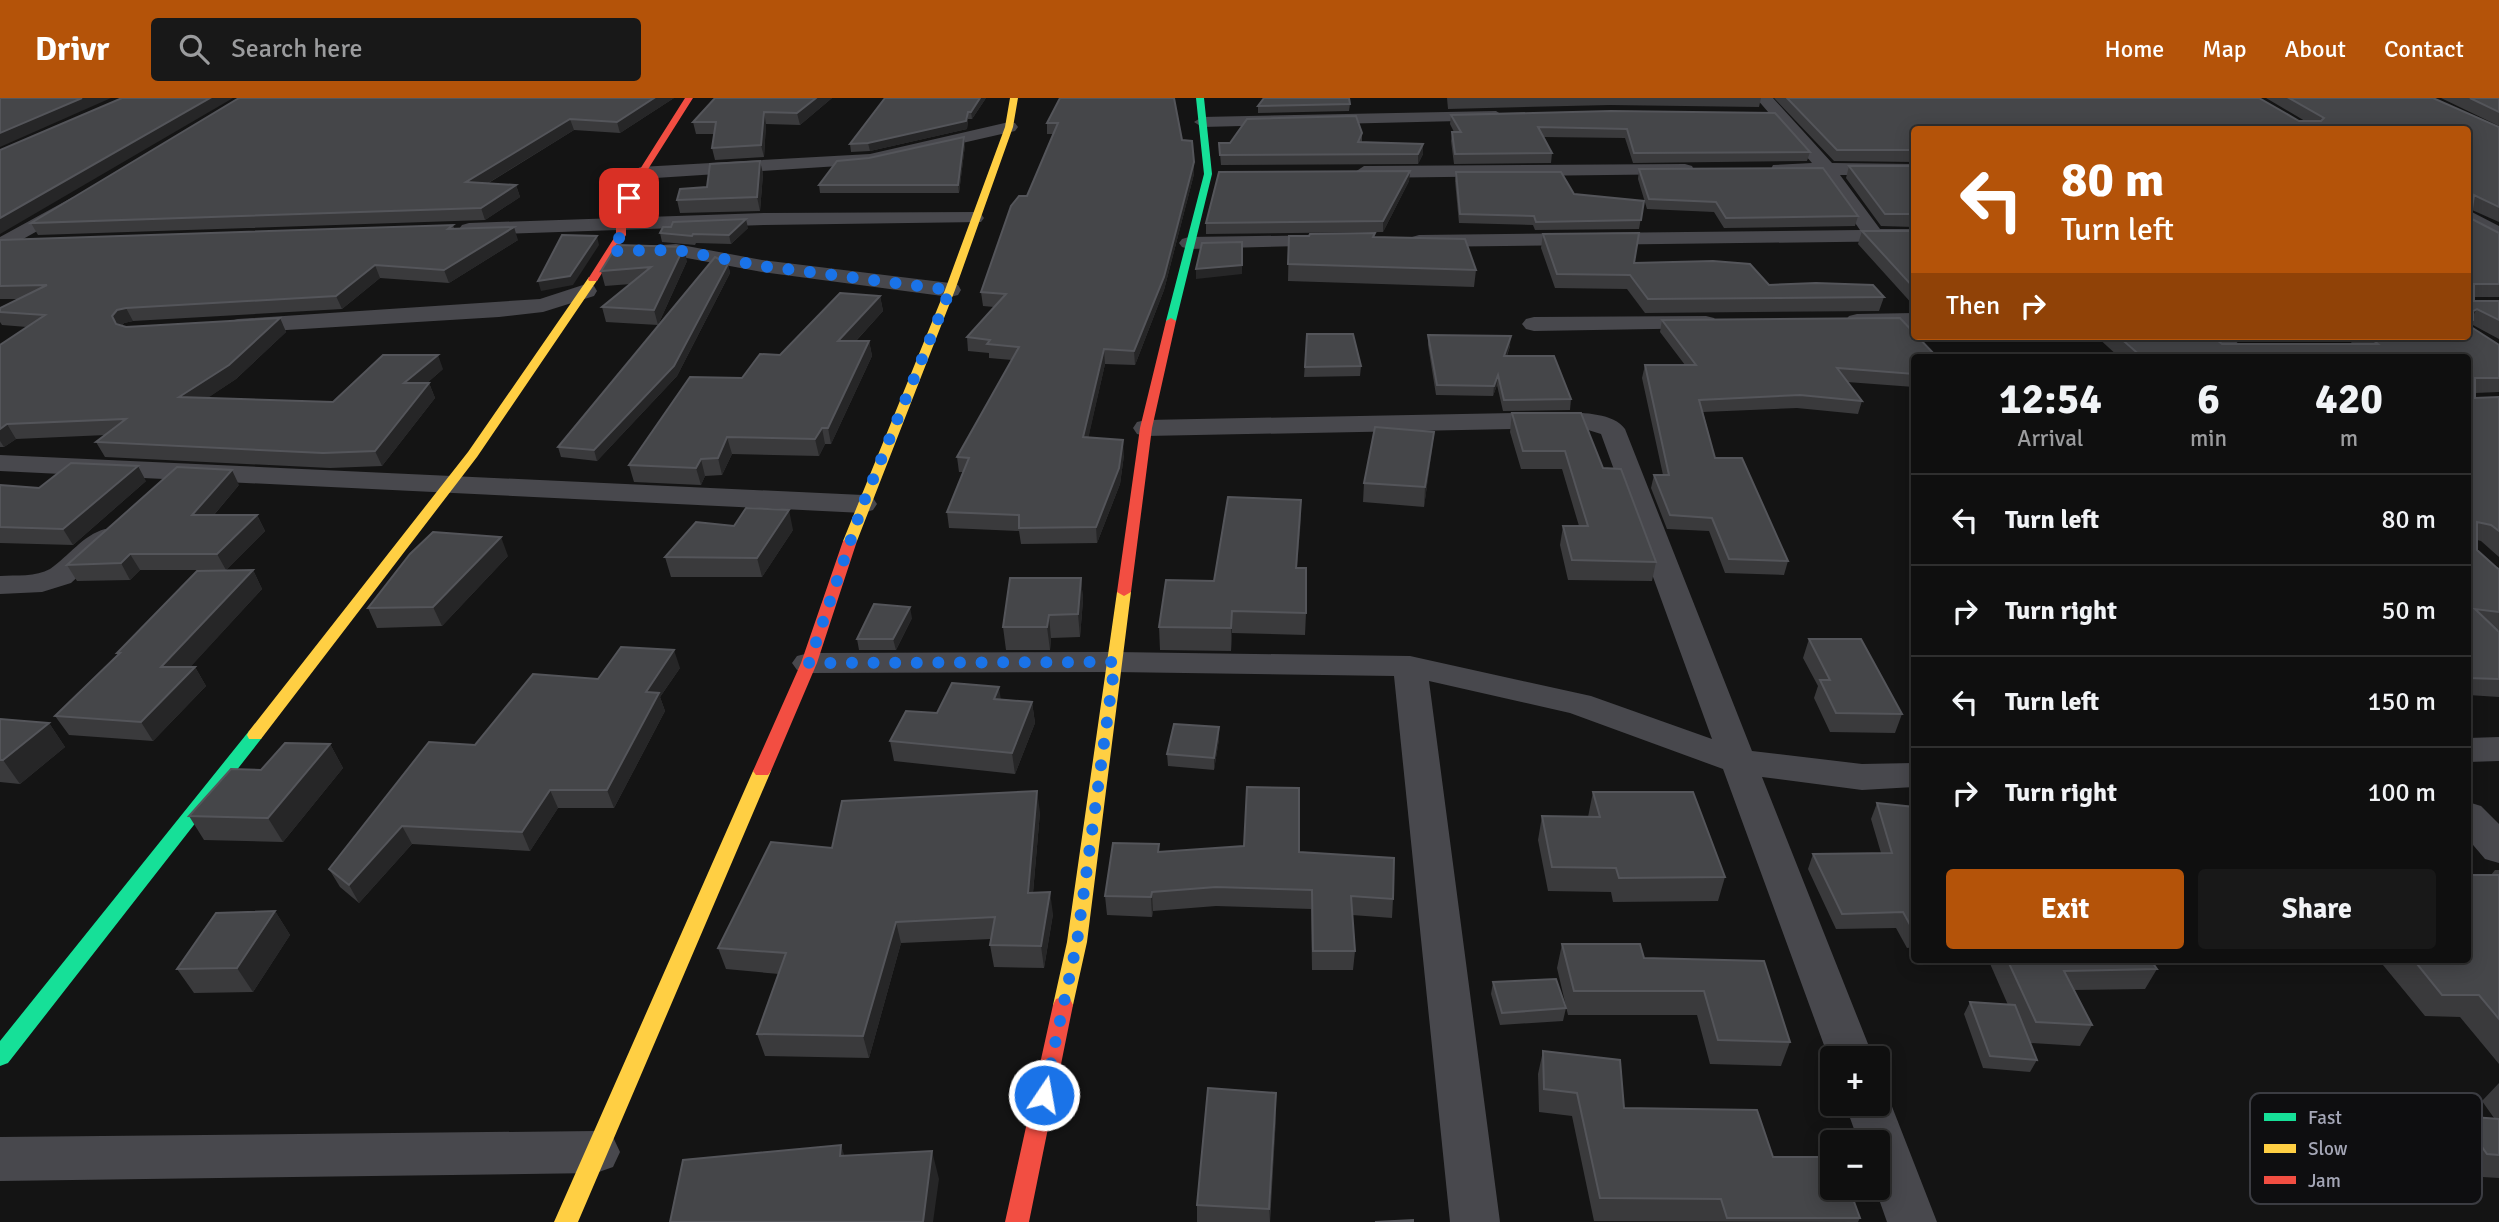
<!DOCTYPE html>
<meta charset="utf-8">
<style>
body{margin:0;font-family:Signika,sans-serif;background:#181818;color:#f1f3f6;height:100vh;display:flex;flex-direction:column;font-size:26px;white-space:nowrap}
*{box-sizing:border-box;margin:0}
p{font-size:23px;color:#9b9c9e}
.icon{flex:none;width:38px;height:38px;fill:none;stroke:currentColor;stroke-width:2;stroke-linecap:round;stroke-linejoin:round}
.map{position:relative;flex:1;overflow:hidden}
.sheet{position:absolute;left:1911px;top:256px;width:560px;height:609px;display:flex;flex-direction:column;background:#0f0f0f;border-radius:7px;box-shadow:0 4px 18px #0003,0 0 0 2px #2f2f2f}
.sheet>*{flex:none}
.top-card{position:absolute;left:1911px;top:28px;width:560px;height:214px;border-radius:7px;box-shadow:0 4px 18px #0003,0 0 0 2px #2f2f2f;background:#b45309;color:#fff;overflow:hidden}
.fabs{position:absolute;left:1820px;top:948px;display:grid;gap:14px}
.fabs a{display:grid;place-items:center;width:70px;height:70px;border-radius:7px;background:#0f0f0f;box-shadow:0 4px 18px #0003,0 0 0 2px #2f2f2f;font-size:35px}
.pin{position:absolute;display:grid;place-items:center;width:60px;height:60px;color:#fff;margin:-30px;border-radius:14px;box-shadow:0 4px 10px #0006}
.me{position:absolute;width:77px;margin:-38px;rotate:12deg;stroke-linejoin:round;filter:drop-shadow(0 0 5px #0008)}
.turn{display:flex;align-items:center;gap:24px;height:147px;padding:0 35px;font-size:32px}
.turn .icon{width:91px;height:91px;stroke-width:2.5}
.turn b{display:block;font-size:49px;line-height:60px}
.then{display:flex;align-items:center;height:66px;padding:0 35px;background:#0003;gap:14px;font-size:26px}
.eta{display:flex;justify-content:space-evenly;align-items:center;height:119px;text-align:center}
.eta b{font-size:42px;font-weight:700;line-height:49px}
.button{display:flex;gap:14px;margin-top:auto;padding:14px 35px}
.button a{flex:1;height:80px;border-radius:7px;background:#b45309;color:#fff;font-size:28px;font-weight:700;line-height:80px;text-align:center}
.button a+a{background:#181818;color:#f1f3f6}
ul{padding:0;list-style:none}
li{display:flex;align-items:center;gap:21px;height:91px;padding:0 35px;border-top:2px solid #2f2f2f}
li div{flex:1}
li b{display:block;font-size:26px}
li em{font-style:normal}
header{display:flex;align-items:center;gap:42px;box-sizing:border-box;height:98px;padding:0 35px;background:#b45309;color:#fff}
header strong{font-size:33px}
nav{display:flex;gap:38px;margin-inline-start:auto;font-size:24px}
.search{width:490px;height:63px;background:#181818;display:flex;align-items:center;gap:18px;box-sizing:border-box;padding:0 24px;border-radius:7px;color:#9b9c9e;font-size:26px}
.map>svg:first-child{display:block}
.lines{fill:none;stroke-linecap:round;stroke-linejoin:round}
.street{fill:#48484d;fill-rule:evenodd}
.fast{fill:#16e098;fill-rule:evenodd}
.slow{fill:#ffcf43;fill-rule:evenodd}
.jam{fill:#f24e42;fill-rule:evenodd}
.wall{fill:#3a3a3c}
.shaded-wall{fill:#262627}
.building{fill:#454649;stroke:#54555a;stroke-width:2}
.route{stroke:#1a73e8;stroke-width:12;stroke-dasharray:0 21.6}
.key{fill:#0e0e10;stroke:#3b3c42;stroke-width:2}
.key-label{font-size:19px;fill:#a4a6b6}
</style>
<header>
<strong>Drivr</strong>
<div class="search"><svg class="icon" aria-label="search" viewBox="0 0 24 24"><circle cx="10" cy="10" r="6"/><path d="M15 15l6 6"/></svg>Search here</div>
<nav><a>Home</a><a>Map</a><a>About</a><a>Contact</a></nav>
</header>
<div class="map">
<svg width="2499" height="1124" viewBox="0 0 2499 1124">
<rect width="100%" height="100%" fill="#141414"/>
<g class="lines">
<path class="street" d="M1756 0H1773L1832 65 1914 66V77H1840L1880 131H1914V143L1419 149 1412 147 1409 143 1412 139 1419 137 1860 132 1822 77 1773 75 1771 71 1773 67 1812 65Z
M1496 13 1504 18 1502 22 1202 29 1194 24 1202 19Z
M1009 24 1015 25 1018 29 1015 33 870 66 640 81 631 75 640 69 870 56Z
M1685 66 1692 68 1694 72 1692 76 1364 80 1355 74 1364 68Z
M73 99 83 105 80 109 0 154V139Z
M2468 112 2499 128V142L2468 126Z
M974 114 981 116 984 120 981 124 765 127 469 137 462 135 459 131 462 127 469 125 765 115Z
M1333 137 1340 139 1343 143 1340 147 1189 151 1182 149 1179 145 1182 141 1189 139Z
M676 146 762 162 950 185 958 187 961 192 958 197 950 199 762 174 676 158 634 157 631 153 634 149Z
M586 186 594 188 597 193 594 198 543 214 499 219 238 235 230 233 226 228 230 223 238 221 540 201Z
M1914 215V229L1857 230 1849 228 1845 223 1849 218 1857 216Z
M1706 218 1714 220 1718 225 1714 230 1534 233 1526 231 1522 226 1526 221 1534 219Z
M2204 238H2230L2253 259H2226Z
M1565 314C1583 315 1614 315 1625 331L1752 653 1862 666 1914 665V689L1862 692 1762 679 1874 961H1832V969L1723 671 1570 615 1429 583 1500 1124H1450L1394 578 1115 574 809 575 797 572 792 565 797 558 809 555 1115 554 1410 558 1591 598 1712 641 1601 336 1585 331 1565 330 1146 338 1137 336 1133 330 1137 324 1146 322Z
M0 357 863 397 873 400 877 406 873 412 863 415 0 373Z
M105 431 115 434 120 440 71 485 42 494 0 496V478C16 477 36 479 50 471 69 458 83 437 105 431Z
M2499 639V663L2468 664V640Z
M2468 704 2481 708 2499 726V765L2485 761 2468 741Z
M1878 989 1884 992 1891 1006 1937 1124H1887L1875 1090H1878V1045H1859L1845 1006H1878Z
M596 1033 613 1039 620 1054 613 1069 596 1075 0 1083V1039Z"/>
<path class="fast" d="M1196 0H1204L1212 76 1176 223 1171 226 1166 223 1204 76Z
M255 631 263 637 261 641 8 965 0 968V943L249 633Z"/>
<path class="slow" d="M1010 0H1018L1013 29 955 192 857 443 850 447 845 446 843 443 945 192 1005 29Z
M589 179 598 181 477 359 261 641H249L247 637 249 633 468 354Z
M1124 490 1131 494 1087 844 1073 907 1070 913 1063 915 1056 913 1053 907 1067 844 1117 494Z
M762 667 768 669 771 673 578 1124H554L753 673 756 669Z"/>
<path class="jam" d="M685 0H693L638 87 626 123V137L597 183H589L588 181 616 137V123L630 87Z
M1171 220 1176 223 1152 330 1131 494 1124 498 1117 494 1140 330 1166 223Z
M850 439 857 443 817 565 771 673 768 677H756L753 673 801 565 843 443Z
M1063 899 1070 901 1073 907 1029 1124H1005L1053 907 1056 901Z"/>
</g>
<path class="wall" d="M674 0 620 35 574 32 487 86 516 87 520 99 485 122 38 137 31 125Z
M715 0H832L800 27 766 26 764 59 715 62 712 50 714 36H696L693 24Z
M986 0 972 21H968L967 31 870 53 851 54 850 46Z
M1060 0 1182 42 1194 64V76L1164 192 1135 267 1105 266 1088 340 1124 357 1120 386 1097 445 1021 446 1019 433 949 430 947 414 963 374H959L957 359 1012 262 989 260V255L968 253 967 239 994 209 983 208 981 194 1027 98 1053 36H1047V25Z
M1447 0H1761L1759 9 1610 7 1448 11Z
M1774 0H2259L2299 23H2305L2266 0H2433L2499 29V124L2472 112 2468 119V32H1914V64L1834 63Z
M2441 0H2499V28Z
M1350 6 1349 13 1258 15V8Z
M1611 13 1810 54 1807 63 1633 65 1625 40 1543 39 1552 55 1551 65 1454 66 1451 43 1452 34H1454L1450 26 1451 17Z
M1362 35V44L1423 46V56L1418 66 1221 67 1219 45H1230Z
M965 47 959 95H820L819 87 869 60Z
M760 63 763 76 760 113 680 115 677 102 707 89Z
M1849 68H1914V129L1881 128 1846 80Z
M1639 71 1858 118 1855 128 1724 130 1714 114 1647 111 1638 81Z
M1410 73 1409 83 1383 134 1206 136V125Z
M1456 74 1574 96 1644 103 1639 131 1535 132 1533 127 1459 125 1455 83Z
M2468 119 2499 135V199H2474V203H2499V241L2471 226 2470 228 2499 247V294L2475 295V300L2499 299V459L2481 443 2477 442V452L2497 470 2499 471V532H2497L2499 534V599L2468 597V259H2119L2096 238H2212L2222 246H2353L2344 238H2468Z
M453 127 454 130 518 142 449 185 380 180 342 211 133 223 124 225 122 228 126 229 280 220 286 234 236 281 207 300 333 304 443 271 427 285H429L435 300 382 368 330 370 105 359 96 344 106 337 16 341 4 349H0V247L27 229 2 227 0 224V210L18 201H0V142Z
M748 130 731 146 696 145 695 147 662 144 660 135Z
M1862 133H1914V208L1858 146Z
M1543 136 1634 165 1769 187 1884 199 1879 213 1645 215 1627 191 1555 190 1541 150Z
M1289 138 1374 139 1476 172 1474 189 1288 183Z
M687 163 658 227 606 224 602 209 631 186 605 188 601 173Z
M728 166 730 175 677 278 597 363 561 359 558 349Z
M880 198 883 213 856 243H869L872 258 831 346H825L819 358 732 356 722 377 705 378 701 387 634 384 629 367 780 257Z
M1662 222 1914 259V289L1847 284 1862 303 1858 316 1797 310 1703 314 1715 360 1788 463 1784 477 1725 475 1709 433 1667 431 1651 390 1654 377H1663L1642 280 1645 267H1685L1660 234Z
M1307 236 1361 268 1360 278 1304 279Z
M1428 237 1510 248 1507 258 1571 301 1570 312 1503 313 1497 287 1493 298 1436 297 1428 247Z
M1512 315 1603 370 1656 464 1652 483 1568 482 1560 447 1563 428H1579L1562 371H1521L1510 334Z
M1434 334 1424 409 1363 404 1364 385Z
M146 383 73 447 0 445V387L39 390Z
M239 387 214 417H257L265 433 226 472H140L130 482 77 483 67 467Z
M1301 402 1297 470 1306 515 1305 537 1232 535 1231 553 1160 552 1159 529 1214 483Z
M793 432 762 479H671L665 459Z
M508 458 442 528 377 530 368 510Z
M253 472 262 491 190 569H195L206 588 153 643 69 637 55 618 118 557 117 555Z
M1081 480 1083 502 1080 539 1051 540 1050 552H1006L1003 529Z
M912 520 896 552H859L857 541Z
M1809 541 1902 616 1895 635 1830 634 1814 600 1818 588 1803 560Z
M680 570 660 599 665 613 614 710H558L530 753 412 746 359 805 340 789 329 771 598 581Z
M1001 601 1032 604 1035 625 1015 676 894 663 890 643 937 615Z
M0 621 49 625 65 649 20 686 0 684Z
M1219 629V641L1214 672 1168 668 1167 656Z
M330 646 343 670 283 744 204 742 189 718Z
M1593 694 1725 779 1718 803 1613 804 1611 794 1548 793 1538 742 1542 718 1588 719Z
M1877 705 1914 709V849L1907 850 1896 830 1836 831 1808 771 1813 756 1881 755 1871 721Z
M1040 714 1033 795 1053 816 1044 870 994 869 990 847 991 841 901 845 869 960 765 958 757 936 779 876 726 871 718 850 832 750Z
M1159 746V754L1393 801 1392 820 1352 817 1355 853 1353 872H1312L1311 811 1216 808 1153 813 1152 819 1107 817 1105 798Z
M2495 772H2499V966L2460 919 2425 918 2378 861H2468L2491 777Z
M275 813 290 837 253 894 194 895 177 871Z
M1562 846 1644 860 1764 863 1790 944 1781 968 1710 966 1697 917H1568L1557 870Z
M1988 861H2150L2157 871 2145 891 2074 892 2092 927 2080 948 2030 945 2037 962 2030 974 1983 970 1964 916 1970 904 2008 907Z
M1493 884 1566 910 1563 923 1500 927 1491 896Z
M1543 953 1624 1010 1773 1059 1860 1120 1858 1124 1594 1123 1572 1018 1539 1014 1538 976Z
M2499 985V1080L2466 1078 2441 1039 2460 1018 2494 1020 2482 1003Z
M1276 1019 1270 1124H1197V1107Z"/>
<path class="shaded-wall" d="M82 0H111L0 49V35Z
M210 0H233L0 136V120Z
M654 0H674L620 35 617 24Z
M816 0H832L800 27 797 15Z
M980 0H986L972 21 971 14Z
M764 14 766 26 764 59 761 47Z
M968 14V21L967 31 870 53 868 45Z
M570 21 574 32 470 96 466 84Z
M964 39 965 47 959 95 958 87Z
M1423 46V56L1418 66V56Z
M760 63 763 76 760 113 757 99Z
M1194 64V76L1164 192 1135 267 1134 253Z
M1410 73 1409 83 1383 134V123Z
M516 87 520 99 485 122 481 110Z
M746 121 748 130 731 146 729 137Z
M514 129 518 142 449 185 444 172Z
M597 138 599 147 573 187 541 193 538 183Z
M684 149 687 163 658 227 654 212Z
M728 166 730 175 677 278 597 363 594 352Z
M375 167 380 180 342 211 336 198Z
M1242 167V176L1196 181V171Z
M880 198 883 213 841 259 838 243Z
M126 210 133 223 124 225 119 231 112 218 117 212Z
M2477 211 2470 223 2473 222 2468 232V223L2473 213Z
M280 220 286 234 236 281 187 314 179 299Z
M1511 238 1510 248 1503 268 1504 258Z
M869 243 872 258 831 346 828 330Z
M1104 251 1105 266 1085 355 1083 339Z
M438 257 443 271 410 300 404 285Z
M1498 277 1497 287 1493 298 1494 288Z
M429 285 435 300 382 368 375 353Z
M7 326 16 341 4 349 0 343V331Z
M822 330 825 346 819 358 815 341Z
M1434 334 1432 353 1424 409 1425 389Z
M727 339 732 356 722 377 718 360Z
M1123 342 1124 357 1120 386 1097 445 1096 429Z
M701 361 705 378 701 387 696 370Z
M138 368 146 383 73 447 63 431Z
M232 372 239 387 201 432 192 417Z
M1301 402V423L1295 492 1296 470Z
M789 412 793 432 762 479 757 460Z
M257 417 265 433 226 472 217 456Z
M501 439 508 458 442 528 433 509Z
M130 456 140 472 130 482 121 465Z
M253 472 262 491 173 588 161 569Z
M1081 480 1083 502 1080 539 1078 516Z
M910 509 912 520 896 552 893 541Z
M1232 513V535L1231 553V530Z
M1049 517 1051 540 1050 552 1047 529Z
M674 552 680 570 660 599 665 613 614 710 607 692 646 594Z
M195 569 206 588 153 643 141 624Z
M999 589 1002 609 994 601Z
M1032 604 1035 625 1015 676 1012 655Z
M49 625 65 649 20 686 3 662Z
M1219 629V641L1214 672V660Z
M330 646 343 670 283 744 268 720Z
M550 692 558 710 530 753 522 734Z
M1037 693 1040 714 1031 817 1028 795Z
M402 728 412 746 359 805 349 787Z
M1050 794 1053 816 1044 870 1041 848Z
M1152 794 1153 813 1152 819 1151 799Z
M275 813 290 837 253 894 237 870Z
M896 824 901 845 869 960 863 938Z
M1276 995V1019L1269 1124V1111Z
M841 1047 850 1075 840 1058Z
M932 1053 939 1081 933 1124H923Z"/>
<path class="building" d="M0 0H82L0 35Z
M122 0H210L0 120V52Z
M239 0H654L617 24 570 21 466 84 516 87 481 110 31 125Z
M715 0H816L797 15 764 14 761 47 712 50 716 24H693Z
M885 0H980L971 14H968L966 23 868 45 850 46Z
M1060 0H1174L1182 42 1192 43 1194 64 1164 179 1134 253 1104 251 1083 339 1123 342 1119 370 1096 429 1019 430V417L947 414 969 360 957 359 1019 249 987 246 990 242 967 239 1006 196 981 194 1011 108 1019 98H1027L1058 25H1047Z
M1264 0H1349L1350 6 1258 8Z
M1787 0H2259L2299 23H2321L2324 20 2289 0H2433L2499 29V109L2474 97 2472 111 2468 110V32H1914V52H1837Z
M2470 0H2499V14Z
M1611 13 1775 15 1810 54 1634 55 1627 31 1538 29 1552 55 1455 56 1452 34H1461L1451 17Z
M1356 18 1362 35 1358 44 1423 46 1418 56 1220 57 1219 45H1230L1247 21Z
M964 39 958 87H819L837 63 869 60Z
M760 63 757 99 677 102 680 91 707 89 710 66Z
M1849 68H1914V116H1885Z
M1823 70 1858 118 1726 120 1716 104 1649 101 1639 71Z
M1410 73 1383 123 1206 125 1219 74Z
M1456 74H1561L1574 96 1644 103 1641 122 1536 124 1534 118 1460 116Z
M2468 119 2499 135V186H2474V203H2499V222L2477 211 2473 213V222L2468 224Z
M746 121 729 137 693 136 692 138 660 135 663 129H671L673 124Z
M453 127 448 131 514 129 444 172 375 167 336 198 126 210 117 212 112 218 116 226 126 229 280 220 229 267 179 299 333 304 383 257H438L404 285H429L375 353 323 355 96 344 126 321 7 326 0 331V247L45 217 0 214V210L47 187 0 188V142Z
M1862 133H1914V190Z
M1375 135 1373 139 1465 141 1476 172 1288 166 1289 138H1309L1310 136Z
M1639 135 1634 165 1713 163 1750 166 1769 187 1816 185 1873 187 1884 199 1648 201 1630 177 1557 176 1543 136Z
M562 137 597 138 570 178 538 183Z
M1242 144V167L1196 171 1202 145Z
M617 147 684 149 654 212 602 209 651 169 601 173Z
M715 159 728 166 674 268 594 352 558 349Z
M840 195 880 198 838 243H869L828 330H822L815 341 727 339 718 360 701 361 696 370 629 367 690 279 742 280 760 256 780 257Z
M1900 220 1914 235V238H1917L1937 259H1914V276L1837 270 1862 303 1800 297 1699 302 1715 360H1742L1788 463 1729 461 1712 420 1670 417 1654 377H1669L1645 267H1696L1662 222Z
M2468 227 2499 247V280H2475V300L2499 299V433L2491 427 2477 424V452L2497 470 2499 471V514L2475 511 2499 534V581L2468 580V259H2142L2118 238H2212L2222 246H2378L2368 238H2468Z
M1307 236H1353L1361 268 1305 269Z
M1428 237 1511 238 1504 258H1554L1571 301 1504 302 1498 277 1494 288 1437 287Z
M1512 315H1581L1603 370 1621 371 1656 464 1572 462 1563 428H1588L1565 353H1523Z
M1375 329 1434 334 1425 389 1364 385Z
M71 365 138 368 63 431 0 429V387L39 390Z
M177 369 232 372 192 417H257L217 456H130L121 465 67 467Z
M1228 399 1301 402 1296 470H1306V515L1232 513 1231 530 1159 529 1166 482 1214 483Z
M746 410 789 412 757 460 665 459 696 424 734 428Z
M433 434 501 439 433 509 368 510 410 456Z
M253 472 161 569H195L141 624 55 618 120 555H117L197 473Z
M1010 480H1081L1078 516 1049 517 1047 529H1003Z
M874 506 910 509 893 541H857Z
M1809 541H1861L1902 616 1836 615 1820 582H1830Z
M621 549 674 552 646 594 659 595 607 692H550L522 734 402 728 349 787 329 771 429 644 475 647 533 576 598 581Z
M952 585 999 589 994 601 1032 604 1012 655 890 643 906 613 937 615Z
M0 621 49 625 3 662H0Z
M1174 626 1219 629 1214 660 1167 656Z
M285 645 330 646 268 720 189 718 231 671 261 672Z
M1247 689 1299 690V754L1394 760 1393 801 1351 798 1355 853H1313L1312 792 1216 789 1152 794 1151 799 1105 798 1113 745 1159 746 1158 754 1244 748Z
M1037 693 1028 795 1050 794 1041 848 990 847 995 819 896 824 863 938 757 936 786 855 718 850 771 744 832 750 842 703Z
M1593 694H1693L1725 779 1619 780 1616 770 1552 769 1542 718 1600 719Z
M1877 705 1914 709V834L1903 814 1842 816 1813 756 1892 755Z
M2468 777H2499V921L2479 897H2442L2413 861H2468Z
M275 813 237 870 177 871 216 815Z
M1562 846H1640L1644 860 1764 863 1790 944 1718 942 1704 893H1574Z
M2007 861H2150L2157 871 2064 873 2092 927 2036 924Z
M1556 881 1566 910 1502 915 1493 884Z
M1970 904 2015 907 2037 962 1990 958Z
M1543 953 1620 962 1624 1010 1757 1012 1773 1059H1832V1090H1849L1860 1120H1727L1721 1101 1600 1100 1577 995 1544 991Z
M1208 990 1276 995 1269 1111 1197 1107Z
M2460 1018 2499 1021V1057L2487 1056Z
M841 1047 840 1058 932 1053 923 1124H670L683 1062Z
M1413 1122V1124H1375Z"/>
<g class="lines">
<path class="route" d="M629 100 618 126 621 137 611 153 676 152 762 168 950 192 863 406 809 565 1115 564 1077 844 1044 997"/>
</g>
<rect x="2250" y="995" width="232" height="111" rx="10" class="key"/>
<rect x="2264" y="1015" width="32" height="8" fill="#16e098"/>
<rect x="2264" y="1046" width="32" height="9" fill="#ffcf43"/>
<rect x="2264" y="1078" width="32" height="8" fill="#f24e42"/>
<g class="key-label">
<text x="2308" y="1026">Fast</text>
<text x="2308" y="1057">Slow</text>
<text x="2308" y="1089">Jam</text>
</g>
</svg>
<div class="fabs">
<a>+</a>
<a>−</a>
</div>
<div class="pin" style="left:629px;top:100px;background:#d93025"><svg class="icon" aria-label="arrive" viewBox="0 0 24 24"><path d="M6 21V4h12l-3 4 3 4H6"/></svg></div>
<svg class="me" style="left:1044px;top:997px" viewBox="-20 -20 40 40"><circle r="17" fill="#1a73e8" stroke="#fff" stroke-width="3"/><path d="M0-11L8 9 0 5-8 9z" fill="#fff"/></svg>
<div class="top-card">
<div class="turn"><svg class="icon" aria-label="left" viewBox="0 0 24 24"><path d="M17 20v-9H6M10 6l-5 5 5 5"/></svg><div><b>80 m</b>Turn left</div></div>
<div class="then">Then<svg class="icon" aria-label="right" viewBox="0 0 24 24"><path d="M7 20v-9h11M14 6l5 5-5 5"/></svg></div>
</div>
<section class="sheet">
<div class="eta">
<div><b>12:54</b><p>Arrival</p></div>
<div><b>6</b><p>min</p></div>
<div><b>420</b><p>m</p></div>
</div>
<ul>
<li><svg class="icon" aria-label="left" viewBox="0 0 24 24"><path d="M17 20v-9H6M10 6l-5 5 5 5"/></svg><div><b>Turn left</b></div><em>80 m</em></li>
<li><svg class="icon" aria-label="right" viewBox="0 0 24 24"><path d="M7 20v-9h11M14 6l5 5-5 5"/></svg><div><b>Turn right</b></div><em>50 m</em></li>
<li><svg class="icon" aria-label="left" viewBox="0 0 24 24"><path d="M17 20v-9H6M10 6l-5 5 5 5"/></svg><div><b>Turn left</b></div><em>150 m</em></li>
<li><svg class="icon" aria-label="right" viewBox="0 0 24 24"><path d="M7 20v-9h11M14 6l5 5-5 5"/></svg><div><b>Turn right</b></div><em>100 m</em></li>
</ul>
<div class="button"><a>Exit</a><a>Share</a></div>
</section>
</div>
